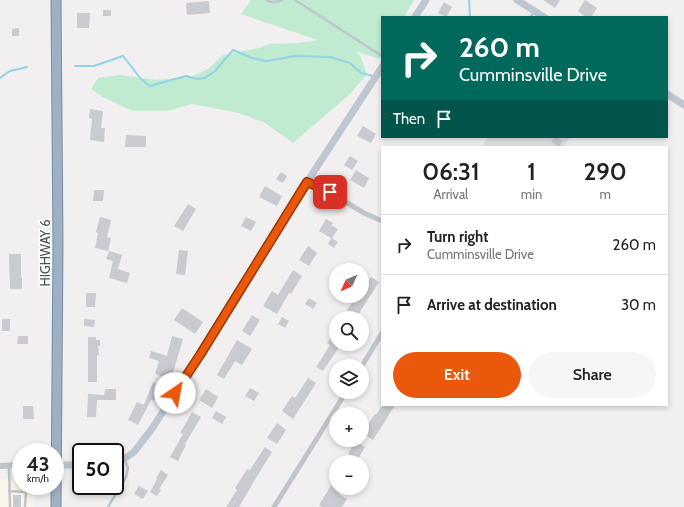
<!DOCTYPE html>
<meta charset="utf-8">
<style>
body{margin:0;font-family:Cabin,sans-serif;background:#f6f6f6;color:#222;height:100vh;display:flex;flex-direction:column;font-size:15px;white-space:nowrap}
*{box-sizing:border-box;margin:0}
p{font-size:13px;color:#767676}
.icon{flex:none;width:22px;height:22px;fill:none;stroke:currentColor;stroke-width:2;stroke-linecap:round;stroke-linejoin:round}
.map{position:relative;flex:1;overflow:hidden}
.sheet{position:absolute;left:381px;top:146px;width:287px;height:260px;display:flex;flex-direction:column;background:#fff;border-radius:0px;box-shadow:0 2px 6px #0003}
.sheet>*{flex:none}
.guide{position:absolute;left:381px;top:16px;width:287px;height:122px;border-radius:0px;box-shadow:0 2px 6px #0003;background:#00695c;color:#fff;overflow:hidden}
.needle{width:26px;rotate:225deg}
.controls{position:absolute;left:329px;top:263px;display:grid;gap:8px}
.controls a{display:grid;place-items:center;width:40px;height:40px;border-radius:50%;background:#fff;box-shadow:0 2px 6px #0003;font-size:20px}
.speed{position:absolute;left:12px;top:443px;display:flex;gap:8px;font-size:20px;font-weight:700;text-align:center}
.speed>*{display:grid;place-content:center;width:52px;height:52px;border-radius:50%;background:#fff;box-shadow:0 2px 6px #0003;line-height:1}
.speed small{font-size:10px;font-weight:400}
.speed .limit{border:2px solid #111;border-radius:6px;background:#fff;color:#111}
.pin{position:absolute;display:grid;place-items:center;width:34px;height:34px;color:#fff;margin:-17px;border-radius:8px;box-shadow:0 2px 6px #0006}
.me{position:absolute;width:44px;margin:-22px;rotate:33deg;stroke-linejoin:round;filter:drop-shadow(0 0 3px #0008)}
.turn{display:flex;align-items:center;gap:14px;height:84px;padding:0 12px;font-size:18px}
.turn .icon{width:52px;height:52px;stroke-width:2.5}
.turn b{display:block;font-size:28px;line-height:34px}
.then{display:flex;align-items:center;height:38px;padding:0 12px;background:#0003;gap:8px;font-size:15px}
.eta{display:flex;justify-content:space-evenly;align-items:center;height:68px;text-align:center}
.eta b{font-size:24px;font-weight:600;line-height:28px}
.primary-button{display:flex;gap:8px;margin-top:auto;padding:8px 12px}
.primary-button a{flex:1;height:46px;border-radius:24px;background:#ea580c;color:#fff;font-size:16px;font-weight:600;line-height:46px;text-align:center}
.primary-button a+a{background:#f6f6f6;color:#222}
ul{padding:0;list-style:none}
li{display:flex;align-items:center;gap:12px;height:60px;padding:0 12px;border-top:1px solid #e0e0e0}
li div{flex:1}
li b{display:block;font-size:15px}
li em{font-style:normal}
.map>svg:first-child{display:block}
.commercial{fill:#faf5e9}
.education{fill:#e2e0e0}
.green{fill:#c1ebd1}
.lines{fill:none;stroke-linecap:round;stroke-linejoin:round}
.stream{stroke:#91d4e5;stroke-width:2}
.building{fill:#c9cbd1}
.trunk-casing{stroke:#768da5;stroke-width:11}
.service{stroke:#bec6cc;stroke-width:2.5}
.minor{stroke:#bec6cc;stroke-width:5}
.tertiary{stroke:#bec6cc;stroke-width:6}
.secondary{stroke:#bec7d1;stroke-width:7}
.trunk{stroke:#9eb0c2;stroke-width:9}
.route-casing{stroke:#983908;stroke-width:10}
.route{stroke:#ea580c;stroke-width:7}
.labels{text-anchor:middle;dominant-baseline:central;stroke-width:3.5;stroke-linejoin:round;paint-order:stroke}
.street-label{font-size:13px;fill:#48525b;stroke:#fff}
</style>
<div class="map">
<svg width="684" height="507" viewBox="0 0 684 507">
<rect width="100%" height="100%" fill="#f1efef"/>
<path class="commercial" d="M0 479H21V486H34L33 507H0Z"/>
<path class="education" d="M488 137H570L564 147H482Z"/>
<path class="green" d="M251 0H414L404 17H382V55L379 59 355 51 360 55 367 74 350 94 293 143 265 123 239 113 192 104 168 111H132L101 96 91 89 98 78 120 75 156 80 191 77 208 69 223 55 259 48 269 44 298 43 318 40 241 14Z"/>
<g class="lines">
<path class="stream" d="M469 0 470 17
M75 66H94L123 56 141 79 150 86 186 76 197 79 205 78 215 71 233 50 252 58 267 61 295 56 330 57 350 63 361 73 373 76
M0 78 10 71 27 67"/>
</g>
<path class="building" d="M543 0H560L555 8Z
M585 0 597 8 591 17H586L578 11Z
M209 1 210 13 187 15 186 3Z
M444 2 452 7 446 17 438 13Z
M103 10H111V16H103Z
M77 13H90L89 28H77Z
M19 28V36H12V29Z
M90 109 103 111 101 128H105L104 142 90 140 92 119 89 118Z
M363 126 376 134 371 143 357 136Z
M126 135 146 136V147H125Z
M555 137H556L563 141 559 147 551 142Z
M350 156 358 161 352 170 344 165Z
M356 170 369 178 364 188 350 180Z
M281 172 287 176 283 183 276 179Z
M265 186 282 196 277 206 259 197Z
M94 190H104L103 201H93Z
M188 204 196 209 183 231 174 226Z
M100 217 111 220 107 237 111 238 108 251 95 248 98 233 96 232Z
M246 217 256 222 251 231 241 226Z
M326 219 333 223 331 225 338 229 332 238 338 242 334 248 328 244 331 238 319 231Z
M308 246 317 253 309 266 299 260Z
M179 250 188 251 185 275 176 274Z
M109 251 122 255 118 269 130 273 127 283 109 278 113 261 106 259Z
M9 254H21V278H22V289H10Z
M293 270 302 276 291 294 289 293 277 314 263 306 272 291 278 295Z
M371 277 379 282 356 318H342L353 301 356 303 360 296H362V292Z
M86 293H96L95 307H86Z
M309 298 317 303 313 309 305 304Z
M182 308 203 322 195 334 174 320Z
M252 315 260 320 250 336 242 331Z
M282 317 289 321 285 328 278 324Z
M2 319H10V331H2Z
M84 319 95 320 94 327 84 326Z
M336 330V344H341L323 371 316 367 330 345 327 343Z
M18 336H28V344H17Z
M172 336 183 339 171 379 155 374 159 361 149 358 151 351 167 356Z
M88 337H96V340H100V346H98L99 355H97V382H88Z
M237 340 252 349 242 365 235 361 224 379 217 375Z
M308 378 316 383 293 419 282 411 292 396 295 398Z
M153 382 161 386 154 401 151 400 138 425 128 420 137 402 144 405Z
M250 388 259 393 254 401 245 396Z
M105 389H116V400H97L96 417H87L88 394 104 395Z
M206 389 218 397 212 408 199 400Z
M382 405H395L373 440 362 433 375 414 376 415Z
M23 406H33L34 419H23Z
M216 411 226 417 222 424 212 418Z
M192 412 201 417 185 444 186 445 178 461 170 457 183 434 180 433Z
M277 423 286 430 277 444 267 438Z
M355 441 365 447 358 459 348 454Z
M265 447 272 452 262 468 239 507H226L237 490 235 488 247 469 250 470Z
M161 470 168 475 159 489 161 490 157 496 150 492 157 479 156 478Z
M336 477V488H343L339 494 347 499 342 507H322L319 505Z
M139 486 148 491 143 499 134 494Z
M13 495H21V507H13Z"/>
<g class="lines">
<g class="trunk-casing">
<path id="trunk" d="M56 507 58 243 56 0"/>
</g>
<path class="service" d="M266 0C271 3 277 2 282 0
M295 0 382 56
M531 17 534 11
M9 466 10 507
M9 491 26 492 25 507
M108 507 126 477 128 468 125 460"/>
<path class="minor" d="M307 182 329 192 364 213 382 221
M362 366 382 333
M274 507 346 392"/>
<path class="tertiary" d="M0 466 21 465"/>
<path class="secondary" d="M517 0 544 17
M415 17 426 0
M667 94 684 105
M115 462 124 459 134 452 151 430 200 355 307 182 382 67
M57 465H81"/>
<use href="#trunk" class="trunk"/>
</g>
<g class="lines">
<g class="route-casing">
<path id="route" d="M175 393 200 355 307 182 330 192"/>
</g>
<use href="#route" class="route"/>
</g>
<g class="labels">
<g class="street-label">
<text transform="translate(45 253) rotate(-90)">HIGHWAY 6</text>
</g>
</g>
</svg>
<div class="controls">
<a><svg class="needle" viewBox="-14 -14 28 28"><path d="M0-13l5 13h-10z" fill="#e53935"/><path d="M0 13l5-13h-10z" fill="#767676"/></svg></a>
<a><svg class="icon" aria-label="search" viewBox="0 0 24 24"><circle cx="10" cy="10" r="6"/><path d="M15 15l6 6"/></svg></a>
<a><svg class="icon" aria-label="layers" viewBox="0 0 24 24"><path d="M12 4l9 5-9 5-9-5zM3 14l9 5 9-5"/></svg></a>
<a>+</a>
<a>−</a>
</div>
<div class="speed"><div>43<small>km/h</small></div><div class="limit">50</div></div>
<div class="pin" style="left:330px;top:192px;background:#d93025"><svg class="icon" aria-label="arrive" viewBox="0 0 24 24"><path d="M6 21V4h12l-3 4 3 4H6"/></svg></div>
<svg class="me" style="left:175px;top:393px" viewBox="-20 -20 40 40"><circle r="19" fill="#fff"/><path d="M0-13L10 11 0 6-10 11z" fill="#ea580c"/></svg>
<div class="guide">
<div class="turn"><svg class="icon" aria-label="right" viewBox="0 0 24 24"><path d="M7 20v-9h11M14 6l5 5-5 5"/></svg><div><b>260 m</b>Cumminsville Drive</div></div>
<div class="then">Then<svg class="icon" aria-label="arrive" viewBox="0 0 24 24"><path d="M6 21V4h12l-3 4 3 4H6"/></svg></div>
</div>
<section class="sheet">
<div class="eta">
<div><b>06:31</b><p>Arrival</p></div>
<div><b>1</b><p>min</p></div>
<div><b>290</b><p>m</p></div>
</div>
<ul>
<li><svg class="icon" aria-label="right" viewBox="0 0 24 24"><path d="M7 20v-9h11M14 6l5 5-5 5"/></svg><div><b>Turn right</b><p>Cumminsville Drive</p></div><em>260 m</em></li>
<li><svg class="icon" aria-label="arrive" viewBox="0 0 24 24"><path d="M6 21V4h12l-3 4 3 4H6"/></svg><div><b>Arrive at destination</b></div><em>30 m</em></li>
</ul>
<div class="primary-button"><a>Exit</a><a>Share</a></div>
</section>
</div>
